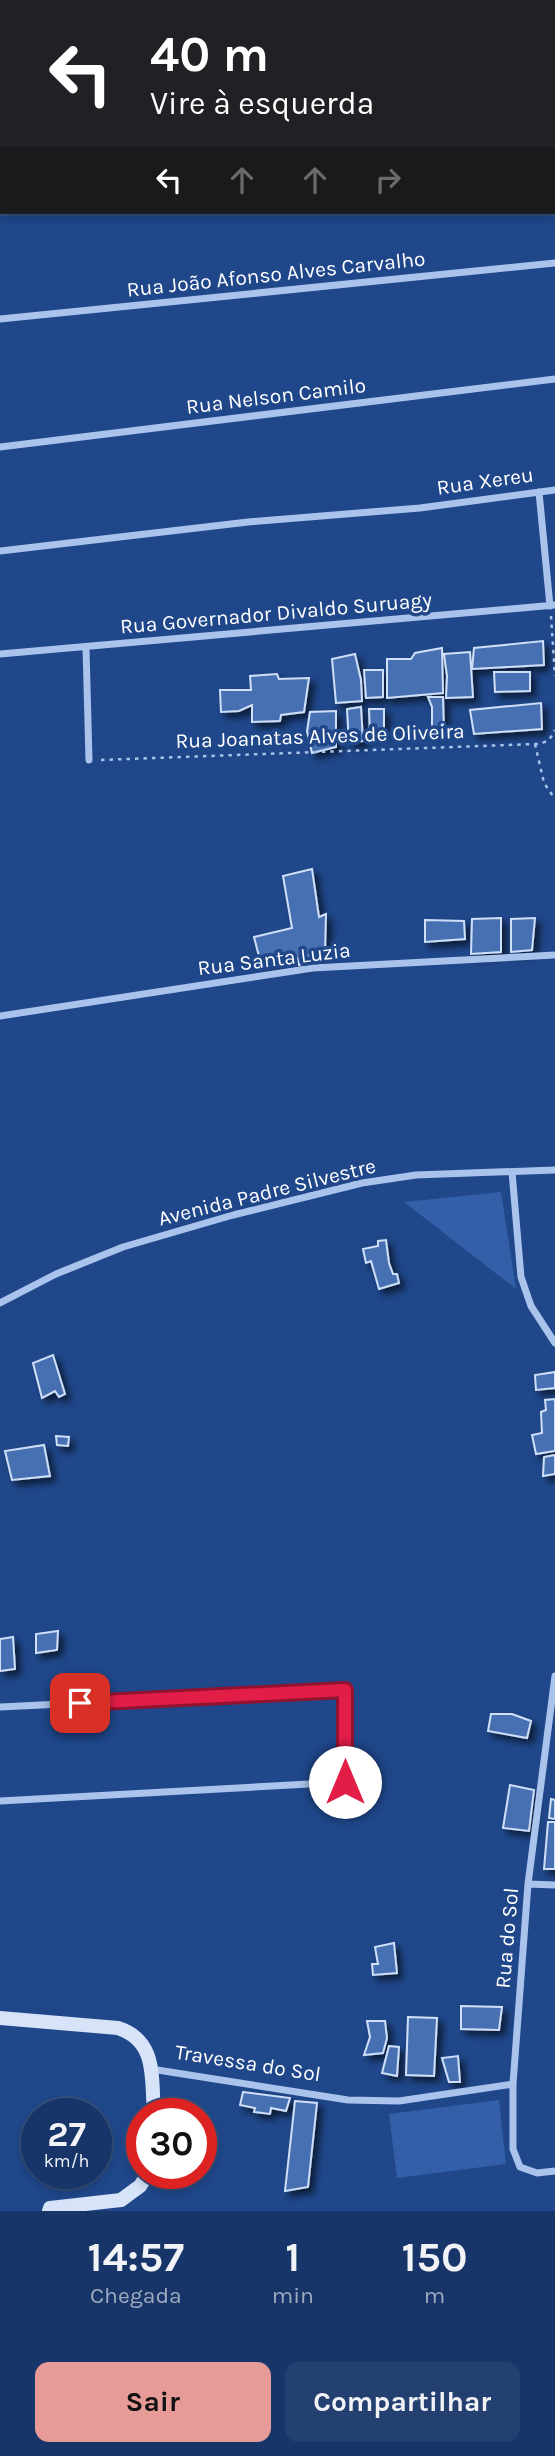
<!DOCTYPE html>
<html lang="pt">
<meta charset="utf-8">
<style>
body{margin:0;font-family:Karla,sans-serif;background:#244071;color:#f1f3f6;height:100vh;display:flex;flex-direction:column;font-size:26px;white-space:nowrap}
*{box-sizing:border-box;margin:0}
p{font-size:23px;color:#9eabc0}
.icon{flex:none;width:38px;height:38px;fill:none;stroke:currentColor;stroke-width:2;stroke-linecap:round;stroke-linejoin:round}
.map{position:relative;height:2211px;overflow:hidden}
.side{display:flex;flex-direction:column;background:#173568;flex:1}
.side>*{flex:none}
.guide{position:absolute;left:0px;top:0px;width:556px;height:214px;box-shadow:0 4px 10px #0003,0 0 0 2px #36507c;background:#202124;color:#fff;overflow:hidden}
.speed{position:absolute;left:21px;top:2098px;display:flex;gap:14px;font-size:35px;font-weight:700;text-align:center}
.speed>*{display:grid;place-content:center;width:91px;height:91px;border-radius:50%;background:#173568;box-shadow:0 4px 10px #0003,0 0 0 2px #36507c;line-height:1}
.speed small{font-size:18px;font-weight:400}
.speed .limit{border:10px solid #d22;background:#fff;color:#111}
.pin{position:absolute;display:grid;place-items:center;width:60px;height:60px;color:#fff;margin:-30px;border-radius:14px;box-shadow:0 4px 10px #0006}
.me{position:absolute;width:77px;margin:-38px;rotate:0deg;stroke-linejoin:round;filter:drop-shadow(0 0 5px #0008)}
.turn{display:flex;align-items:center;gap:24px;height:147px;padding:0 35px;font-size:32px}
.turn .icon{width:91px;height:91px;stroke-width:2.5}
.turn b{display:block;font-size:49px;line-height:60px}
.lanes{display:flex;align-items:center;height:66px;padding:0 35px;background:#0003;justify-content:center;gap:35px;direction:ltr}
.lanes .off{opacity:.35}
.eta{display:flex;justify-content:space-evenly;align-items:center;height:119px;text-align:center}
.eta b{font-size:42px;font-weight:700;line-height:49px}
.cta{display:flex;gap:14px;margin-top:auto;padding:14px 35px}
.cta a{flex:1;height:80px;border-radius:14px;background:#e69b98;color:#111;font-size:28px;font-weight:700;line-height:80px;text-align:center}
.cta a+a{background:#244071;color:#f1f3f6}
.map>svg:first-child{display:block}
.green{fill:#325fa8}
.building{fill:#4770b2;stroke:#cfdff8;stroke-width:2;filter:url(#shadow)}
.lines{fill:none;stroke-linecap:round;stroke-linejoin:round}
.path{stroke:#aac3ec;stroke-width:2.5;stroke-dasharray:3.5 5;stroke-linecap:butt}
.street{stroke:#aac3ec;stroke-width:7}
.secondary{stroke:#d6e3f9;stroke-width:14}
.route-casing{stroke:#92132f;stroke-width:18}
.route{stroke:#e11d48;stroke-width:12}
.labels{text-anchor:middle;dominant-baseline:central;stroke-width:7;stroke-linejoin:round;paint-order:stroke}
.street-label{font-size:21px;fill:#fff;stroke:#1f478a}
</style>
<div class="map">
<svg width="555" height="2211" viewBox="0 0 555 2211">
<defs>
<filter id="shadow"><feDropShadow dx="5" dy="5" stdDeviation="3.5" flood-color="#0009"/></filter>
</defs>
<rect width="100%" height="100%" fill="#1f478a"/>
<path class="green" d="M501 1192 516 1289 404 1202Z
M499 2100 506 2164 397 2178 389 2114Z"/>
<path class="building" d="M543 641 544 665 472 669 474 648Z
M442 648 443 693 387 698V659H411L415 653Z
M470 652 473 697 446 698 447 676 444 654Z
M355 654 361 680 362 701 336 703 332 659Z
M364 670H383V697L366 698Z
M494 672H530V691L495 692Z
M277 674 279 679 309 678 304 712 281 715 280 721 252 722V705L239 711 221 712 220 690H251L250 676Z
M428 697H443L444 731 432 733V707Z
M541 703 542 729 474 734 470 710Z
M361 707 363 741 349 743 347 709Z
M369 709H384V732L370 735Z
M336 711V747L312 753 307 731 310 712Z
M312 869 319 917 326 914 325 954 303 956V964L299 965 297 958 261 964 254 937 292 928 283 876Z
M501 918V952L471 954 472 919Z
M535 918 532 950 511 952V919Z
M425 920 464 921 465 939 425 942Z
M386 1240 389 1263 393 1274H397L399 1283 379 1289 371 1261 366 1263 363 1249 378 1246V1241Z
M53 1355 65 1394 59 1397 55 1391 42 1398 33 1363Z
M555 1372V1388L536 1390 535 1375Z
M555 1399V1451L536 1454 532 1435 542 1433 541 1412 546 1410 545 1400Z
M56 1436 69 1437 68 1446 57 1445Z
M44 1445 50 1476 12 1480 5 1451Z
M555 1455V1474L543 1476 544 1457Z
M58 1631 57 1650 36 1653V1634Z
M13 1637 15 1669 0 1671V1639Z
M491 1714H512L531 1721 527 1738 488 1731Z
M510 1785 534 1790 529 1831 503 1828Z
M551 1799 555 1800V1819L549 1818Z
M548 1822H555V1869H544Z
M394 1943 397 1973 373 1975 372 1964H378L375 1947Z
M461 2006 502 2007 499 2030 461 2029Z
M408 2017 437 2018 434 2076 406 2075Z
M367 2021H385L387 2038 383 2053 364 2055 370 2037Z
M389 2046 399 2047 397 2076 382 2073Z
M458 2056 460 2082H449L442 2058Z
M243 2092 290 2098 286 2111 271 2108 270 2114 254 2112 255 2108 240 2105Z
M295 2101 317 2103 308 2187 285 2191Z"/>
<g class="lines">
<path class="path" d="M551 616 555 676
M535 744 544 783 555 799
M101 760 535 744C547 743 550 740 555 730"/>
<path class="street" d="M217 2 228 0
M0 34 2 33
M0 319 555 263
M0 447 555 379
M539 492 550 606
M0 551 248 522 420 508 555 490
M86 648 89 760
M0 654 555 605
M0 1016 313 968 555 955
M512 1172 521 1277 531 1306 555 1343
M0 1303 56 1274 123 1247 233 1215 362 1183 416 1175 555 1170
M555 1676 528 1884 513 2084V2149L520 2167 537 2173 555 2171
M0 1707 345 1690V1782L0 1801
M528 1884 555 1885
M151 2069 348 2100 399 2101 513 2084"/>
<path class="secondary" d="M0 2018 118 2028C158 2041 151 2079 154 2114
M49 2211 50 2208 121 2200 140 2186 148 2174"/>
</g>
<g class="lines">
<g class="route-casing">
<path id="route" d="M80 1703 345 1690V1782"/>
</g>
<use href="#route" class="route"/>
</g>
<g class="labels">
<g class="street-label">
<text transform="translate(276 274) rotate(-6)">Rua João Afonso Alves Carvalho</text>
<text transform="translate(276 396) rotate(-7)">Rua Nelson Camilo</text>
<text transform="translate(485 481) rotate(-8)">Rua Xereu</text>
<text transform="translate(276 613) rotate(-5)">Rua Governador Divaldo Suruagy</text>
<text transform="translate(320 736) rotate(-2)">Rua Joanatas Alves de Oliveira</text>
<text transform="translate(274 959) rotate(-7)">Rua Santa Luzia</text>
<text transform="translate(267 1192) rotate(-14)">Avenida Padre Silvestre</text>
<text transform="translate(507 1938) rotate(-85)">Rua do Sol</text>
<text transform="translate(248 2063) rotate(9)">Travessa do Sol</text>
</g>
</g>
</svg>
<div class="speed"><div>27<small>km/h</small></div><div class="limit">30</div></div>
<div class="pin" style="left:80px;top:1703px;background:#d93025"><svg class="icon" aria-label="arrive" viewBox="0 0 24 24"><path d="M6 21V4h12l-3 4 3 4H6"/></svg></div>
<svg class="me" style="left:345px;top:1782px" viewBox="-20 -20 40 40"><circle r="19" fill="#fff"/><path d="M0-13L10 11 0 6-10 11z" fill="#e11d48"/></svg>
<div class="guide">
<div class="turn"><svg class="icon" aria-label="left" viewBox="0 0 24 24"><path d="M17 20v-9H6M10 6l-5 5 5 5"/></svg><div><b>40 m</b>Vire à esquerda</div></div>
<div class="lanes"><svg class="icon" aria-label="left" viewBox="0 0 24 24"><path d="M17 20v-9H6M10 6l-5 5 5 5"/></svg><svg class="icon off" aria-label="ahead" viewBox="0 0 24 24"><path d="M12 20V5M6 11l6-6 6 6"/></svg><svg class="icon off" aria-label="ahead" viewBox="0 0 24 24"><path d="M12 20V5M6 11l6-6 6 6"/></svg><svg class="icon off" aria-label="right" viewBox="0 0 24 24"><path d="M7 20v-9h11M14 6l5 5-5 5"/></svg></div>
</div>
</div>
<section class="side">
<div class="eta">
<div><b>14:57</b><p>Chegada</p></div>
<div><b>1</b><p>min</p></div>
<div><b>150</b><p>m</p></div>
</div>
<div class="cta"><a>Sair</a><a>Compartilhar</a></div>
</section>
